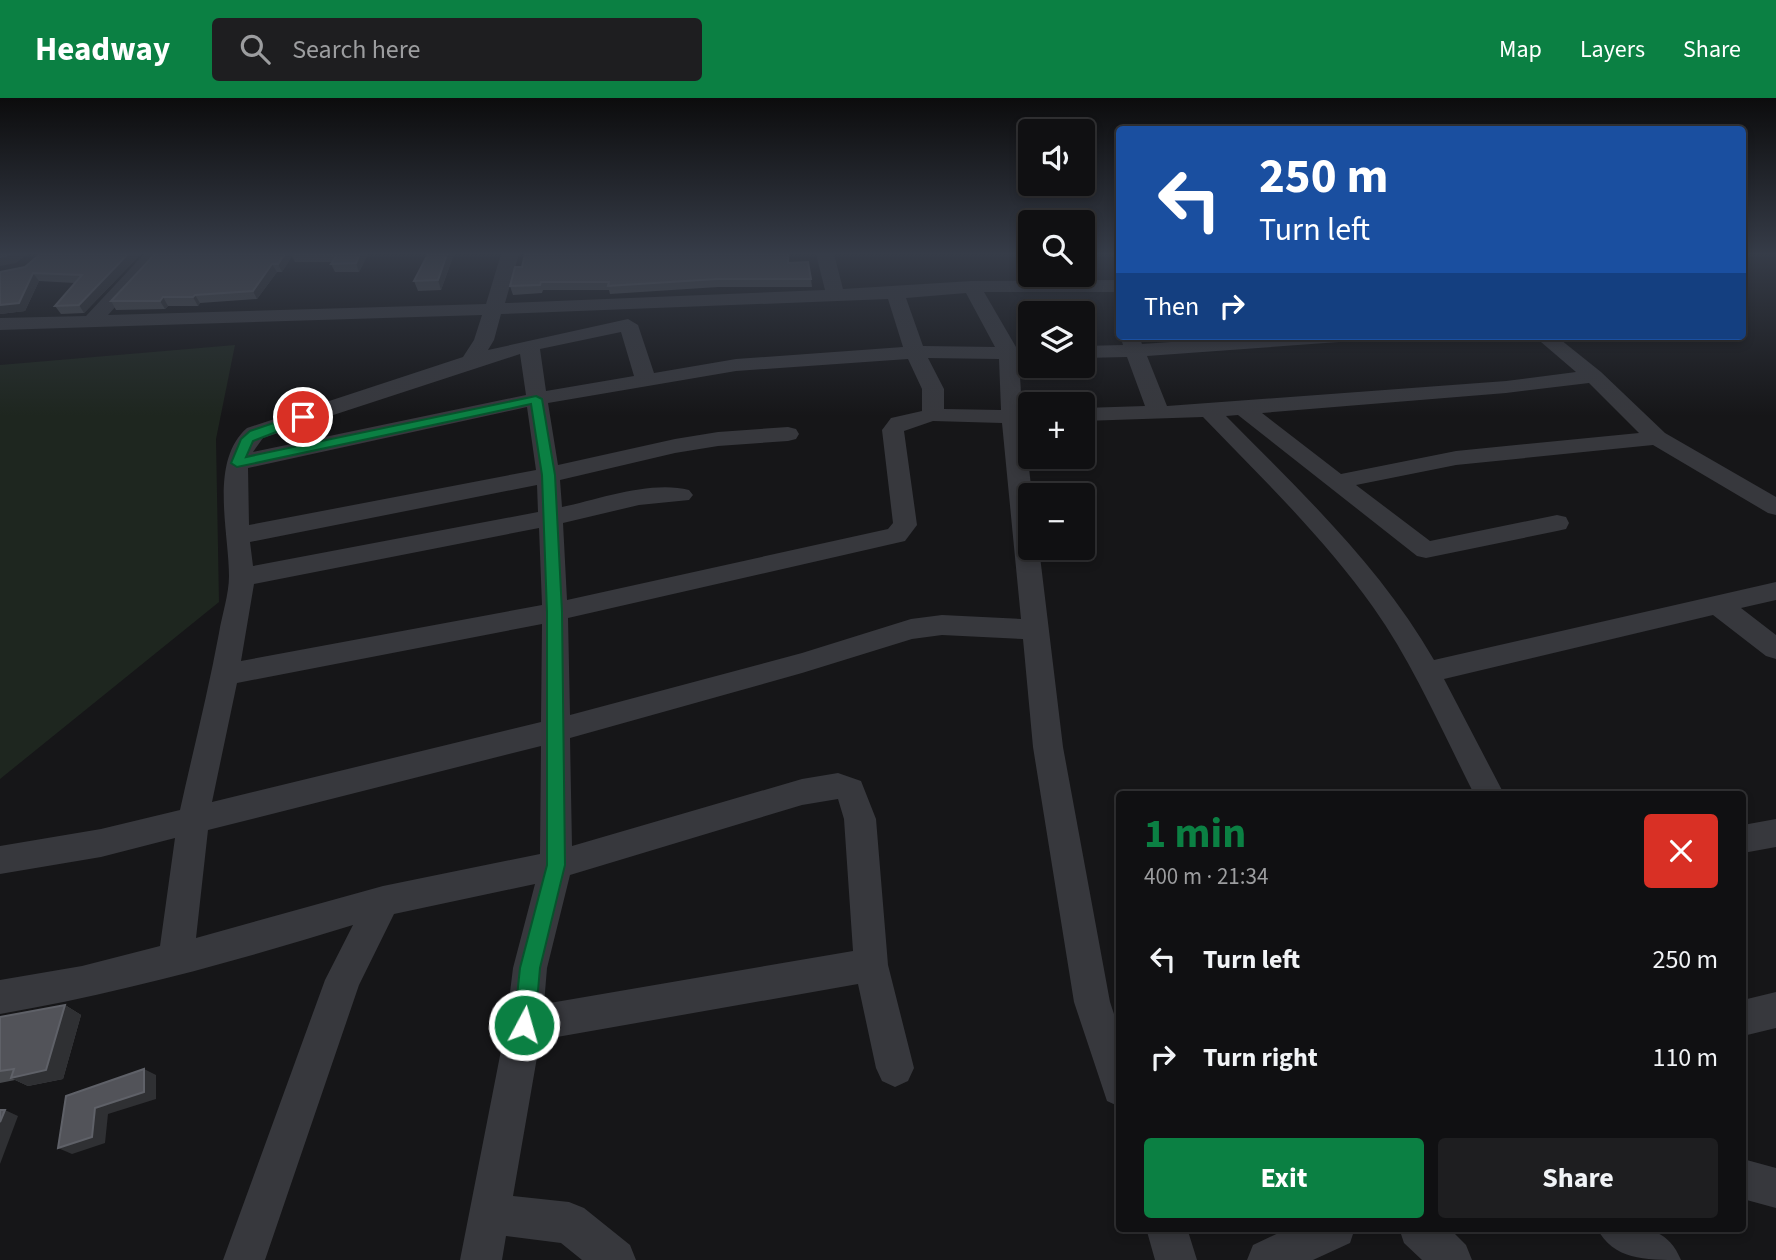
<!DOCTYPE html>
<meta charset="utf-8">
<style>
body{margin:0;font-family:"Source Sans 3",sans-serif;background:#1e1e20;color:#f1f3f6;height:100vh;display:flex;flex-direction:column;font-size:26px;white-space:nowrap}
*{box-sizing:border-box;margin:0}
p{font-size:23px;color:#9c9d9f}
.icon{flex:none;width:38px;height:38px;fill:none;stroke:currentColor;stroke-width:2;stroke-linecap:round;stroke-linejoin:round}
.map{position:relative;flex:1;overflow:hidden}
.drawer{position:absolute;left:1116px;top:693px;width:630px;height:441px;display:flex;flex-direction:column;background:#101012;border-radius:7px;box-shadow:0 4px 10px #0003,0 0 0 2px #303032}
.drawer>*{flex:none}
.banner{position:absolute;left:1116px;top:28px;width:630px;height:214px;border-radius:7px;box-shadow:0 4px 10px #0003,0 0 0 2px #303032;background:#1a4fa0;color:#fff;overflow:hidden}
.tools{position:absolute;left:1018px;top:21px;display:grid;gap:14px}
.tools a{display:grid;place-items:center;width:77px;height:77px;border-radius:7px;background:#101012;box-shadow:0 4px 10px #0003,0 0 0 2px #303032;font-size:35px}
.pin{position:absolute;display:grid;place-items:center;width:60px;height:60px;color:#fff;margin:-30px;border:4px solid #fff;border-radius:50%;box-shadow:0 2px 7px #0007}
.me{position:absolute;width:77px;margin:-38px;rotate:6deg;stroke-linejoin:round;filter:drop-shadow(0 0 5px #0008)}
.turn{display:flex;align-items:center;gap:24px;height:147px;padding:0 28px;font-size:32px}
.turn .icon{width:91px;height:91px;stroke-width:2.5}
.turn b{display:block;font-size:49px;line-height:60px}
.then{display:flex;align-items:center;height:66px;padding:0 28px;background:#0003;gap:14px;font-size:26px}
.round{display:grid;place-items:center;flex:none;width:74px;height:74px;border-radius:7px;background:#1e1e20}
.overview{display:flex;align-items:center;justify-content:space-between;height:119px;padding:0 28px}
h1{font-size:42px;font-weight:700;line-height:52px;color:#0b8043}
.button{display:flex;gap:14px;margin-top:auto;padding:14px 28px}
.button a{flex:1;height:80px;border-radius:7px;background:#0b8043;color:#fff;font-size:28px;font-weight:700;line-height:80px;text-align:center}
.button a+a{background:#1e1e20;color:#f1f3f6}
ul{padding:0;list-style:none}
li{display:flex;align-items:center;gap:21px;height:98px;padding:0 28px}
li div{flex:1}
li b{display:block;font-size:26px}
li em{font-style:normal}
header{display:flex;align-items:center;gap:42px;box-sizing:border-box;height:98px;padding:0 35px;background:#0b8043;color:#fff}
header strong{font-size:33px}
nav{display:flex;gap:38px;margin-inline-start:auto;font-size:24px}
.search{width:490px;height:63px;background:#1e1e20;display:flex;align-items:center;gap:18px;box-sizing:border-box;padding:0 24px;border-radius:7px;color:#9c9d9f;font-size:26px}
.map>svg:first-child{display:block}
.green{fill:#1e261f}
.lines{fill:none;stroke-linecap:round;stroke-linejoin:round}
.minor{fill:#37383d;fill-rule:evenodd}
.wall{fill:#47494d}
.shaded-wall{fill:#2f3033}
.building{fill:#525359;stroke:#5f6168;stroke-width:2}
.route{fill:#0b8043;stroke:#07532c;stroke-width:2}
</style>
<header>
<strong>Headway</strong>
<div class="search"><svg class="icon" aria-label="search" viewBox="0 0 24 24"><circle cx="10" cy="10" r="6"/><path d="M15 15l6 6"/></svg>Search here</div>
<nav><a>Map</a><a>Layers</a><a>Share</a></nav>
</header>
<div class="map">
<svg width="1776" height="1162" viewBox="0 0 1776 1162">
<rect width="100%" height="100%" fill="#161618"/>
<path class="green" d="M235 247 216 341 219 504 0 681V267Z"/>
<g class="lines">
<path class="minor" d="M144 156H163L108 217 486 206 501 156H519L505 205 825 192 816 156H834L843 191 972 183 1120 182V194H984L1016 249H1031V261H1019L1022 312 1031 313V325H1024L1032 397 1031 450H1039L1063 649 1110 904 1120 934V1009L1107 1003 1074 904 1033 649 1023 541 942 537 912 541 802 575 570 640 572 748 802 681 838 675 861 683 876 721 888 867 914 970 908 983 895 989 882 983 876 970 858 886 540 942 513 1098 569 1104 584 1110 630 1147 636 1162H582L561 1145 506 1138 502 1162H460L506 927 513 870 535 786 394 816 359 887 265 1162H223L325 882 353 827C237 863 120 895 0 916V882L82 868 160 848 175 740 101 759 0 776V748L101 731 180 712C193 653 208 595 219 535 222 517 229 496 229 478 229 434 209 363 247 330L463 259 474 242 482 217 0 232V220L86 218ZM966 195 995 249 923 248 906 200ZM888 201 903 249 736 261 654 275 638 227 628 221 488 252 494 242 501 216ZM621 234 634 278 546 293 540 251ZM520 256 526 297 253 354 263 340ZM928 260 999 261 1001 312 944 311V291ZM908 261 922 291V313L891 320 882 332 893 425 888 431 567 502 563 425 639 407 689 402 693 397 689 392C652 382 599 401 562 409L560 382 675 355 718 348 788 343 796 341 799 336 796 331 788 329 718 334 675 341 558 367 548 305 736 273ZM527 309 536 372 249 427 248 370ZM933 323 1002 325 1021 521 942 517 911 521 802 555 570 617 568 520 905 443 917 427 904 333ZM537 387 538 414 253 468 250 444ZM539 430 542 507 241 563 254 486ZM542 526 541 624 212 704 237 585ZM541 648 540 756 383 788 196 840 208 732ZM838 701 844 721 853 853 544 906 547 870 570 777 802 707Z
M1120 237 1139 238 1142 246 1257 238H1349L1346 242 1339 244 1147 258 1167 308 1506 283 1576 274 1534 238H1556L1601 274 1665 335 1776 399V417L1768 415 1653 347 1456 367 1356 387 1430 443 1557 417 1566 419 1569 425 1566 431 1557 433 1426 460 1417 458 1238 317 1226 318C1302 395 1380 468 1434 562L1776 484V502L1741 510 1776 537V561L1766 558 1713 517 1444 581 1504 696H1474C1442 633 1414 567 1373 509 1324 440 1262 380 1203 319L1083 323V310L1145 308 1127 259 1083 260V248L1123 247ZM1589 285 1639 335 1456 353 1341 376 1262 315 1506 295Z
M1776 721V749L1743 755V727Z
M1776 894V930L1743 938V902Z
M1743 1061 1776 1070V1110L1743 1101Z
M1146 1130H1187L1197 1162H1155Z
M1289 1130H1355L1350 1145 1313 1162H1247L1253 1147Z
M1399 1130H1449L1466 1147 1472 1162H1422L1404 1145Z
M1597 1130C1633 1130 1665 1123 1681 1162 1645 1162 1613 1162 1597 1130Z"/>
</g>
<path class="wall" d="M40 156H141L84 215 61 216 55 208 75 185 39 183 25 213 0 216V174L25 169Z
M155 156H368L359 174H335L331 166 332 164H295L292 158 282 174H277L257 201 200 205 198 208H168L165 211 116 212 111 203Z
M428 156H454L441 192 418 193 414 183Z
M788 165 811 181 812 189H718L610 196 609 192H543L542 195 513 197 510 188 522 169Z
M65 907 81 917 63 981 28 988 15 982 0 985V919Z"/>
<path class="shaded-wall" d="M11 156H28L16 165 0 168V159Z
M128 156H141L84 215 79 207Z
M285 156H291L292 158 282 174 278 166Z
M360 156H368L359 174 356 165Z
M447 156H454L441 192 438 182Z
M272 166 277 174 257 201 253 193Z
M33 175 39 183 25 213 0 216V207Z
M195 197 200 205 198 208 193 199Z
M163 199 168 208 165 211 160 203Z
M65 907 81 917 63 981 28 988 11 980Z
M144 971 156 977V1001L108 1016 105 1045 72 1056 58 1050 95 1010Z
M5 1012 18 1018 0 1066V1024Z"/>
<path class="building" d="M0 156H11L0 159Z
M40 156H128L79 207 55 208 82 177 33 175 19 205 0 207V174L25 169Z
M155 156H285L278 166H272L253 193 195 197 193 199H163L160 203H111Z
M293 156H360L356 165 331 166 337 157Z
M428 156H447L438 182 414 183Z
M525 156H788V165L808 164 811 181H717L608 188 609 184H541L540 187 510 188 515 169H522Z
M65 907 46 972 11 980 14 971 0 973V919Z
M144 971V994L95 1010 92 1039 58 1050 66 998Z
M0 1012H5L0 1024Z"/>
<linearGradient id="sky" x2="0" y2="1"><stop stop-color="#0c0c0d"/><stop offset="0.49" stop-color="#363c48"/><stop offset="1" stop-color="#363c48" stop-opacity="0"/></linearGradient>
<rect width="1776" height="318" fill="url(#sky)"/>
<path class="route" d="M536 298 542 301 555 377 562 514 565 767 540 870 535 927 532 934 524 937 517 934 514 927 520 870 547 767V514L542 377 531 306 237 369 231 365 241 341 250 333 303 315 309 319 307 322 253 343 246 359Z"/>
</svg>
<div class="tools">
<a><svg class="icon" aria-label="sound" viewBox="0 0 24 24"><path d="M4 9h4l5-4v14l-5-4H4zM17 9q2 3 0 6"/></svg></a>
<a><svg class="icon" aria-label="search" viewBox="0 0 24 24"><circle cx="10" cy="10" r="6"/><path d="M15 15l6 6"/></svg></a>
<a><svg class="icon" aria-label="layers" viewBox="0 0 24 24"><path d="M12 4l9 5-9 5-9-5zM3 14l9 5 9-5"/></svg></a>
<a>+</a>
<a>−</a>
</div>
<div class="pin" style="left:303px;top:319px;background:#d93025"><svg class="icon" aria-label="arrive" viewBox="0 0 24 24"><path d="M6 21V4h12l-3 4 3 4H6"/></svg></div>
<svg class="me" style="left:524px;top:927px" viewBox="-20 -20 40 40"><circle r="17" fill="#0b8043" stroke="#fff" stroke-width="3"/><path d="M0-11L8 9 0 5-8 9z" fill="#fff"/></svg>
<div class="banner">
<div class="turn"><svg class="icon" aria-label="left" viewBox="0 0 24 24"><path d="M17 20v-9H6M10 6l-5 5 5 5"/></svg><div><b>250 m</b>Turn left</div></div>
<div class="then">Then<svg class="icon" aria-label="right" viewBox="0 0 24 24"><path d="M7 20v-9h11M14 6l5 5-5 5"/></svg></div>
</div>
<section class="drawer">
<div class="overview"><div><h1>1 min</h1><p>400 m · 21:34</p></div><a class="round" style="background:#d93025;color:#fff"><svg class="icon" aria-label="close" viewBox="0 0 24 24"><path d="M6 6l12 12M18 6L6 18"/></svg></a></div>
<ul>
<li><svg class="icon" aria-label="left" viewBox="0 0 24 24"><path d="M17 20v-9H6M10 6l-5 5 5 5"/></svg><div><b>Turn left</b></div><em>250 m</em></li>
<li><svg class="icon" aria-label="right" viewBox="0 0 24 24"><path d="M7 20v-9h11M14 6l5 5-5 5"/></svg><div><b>Turn right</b></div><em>110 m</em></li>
</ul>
<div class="button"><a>Exit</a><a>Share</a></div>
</section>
</div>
